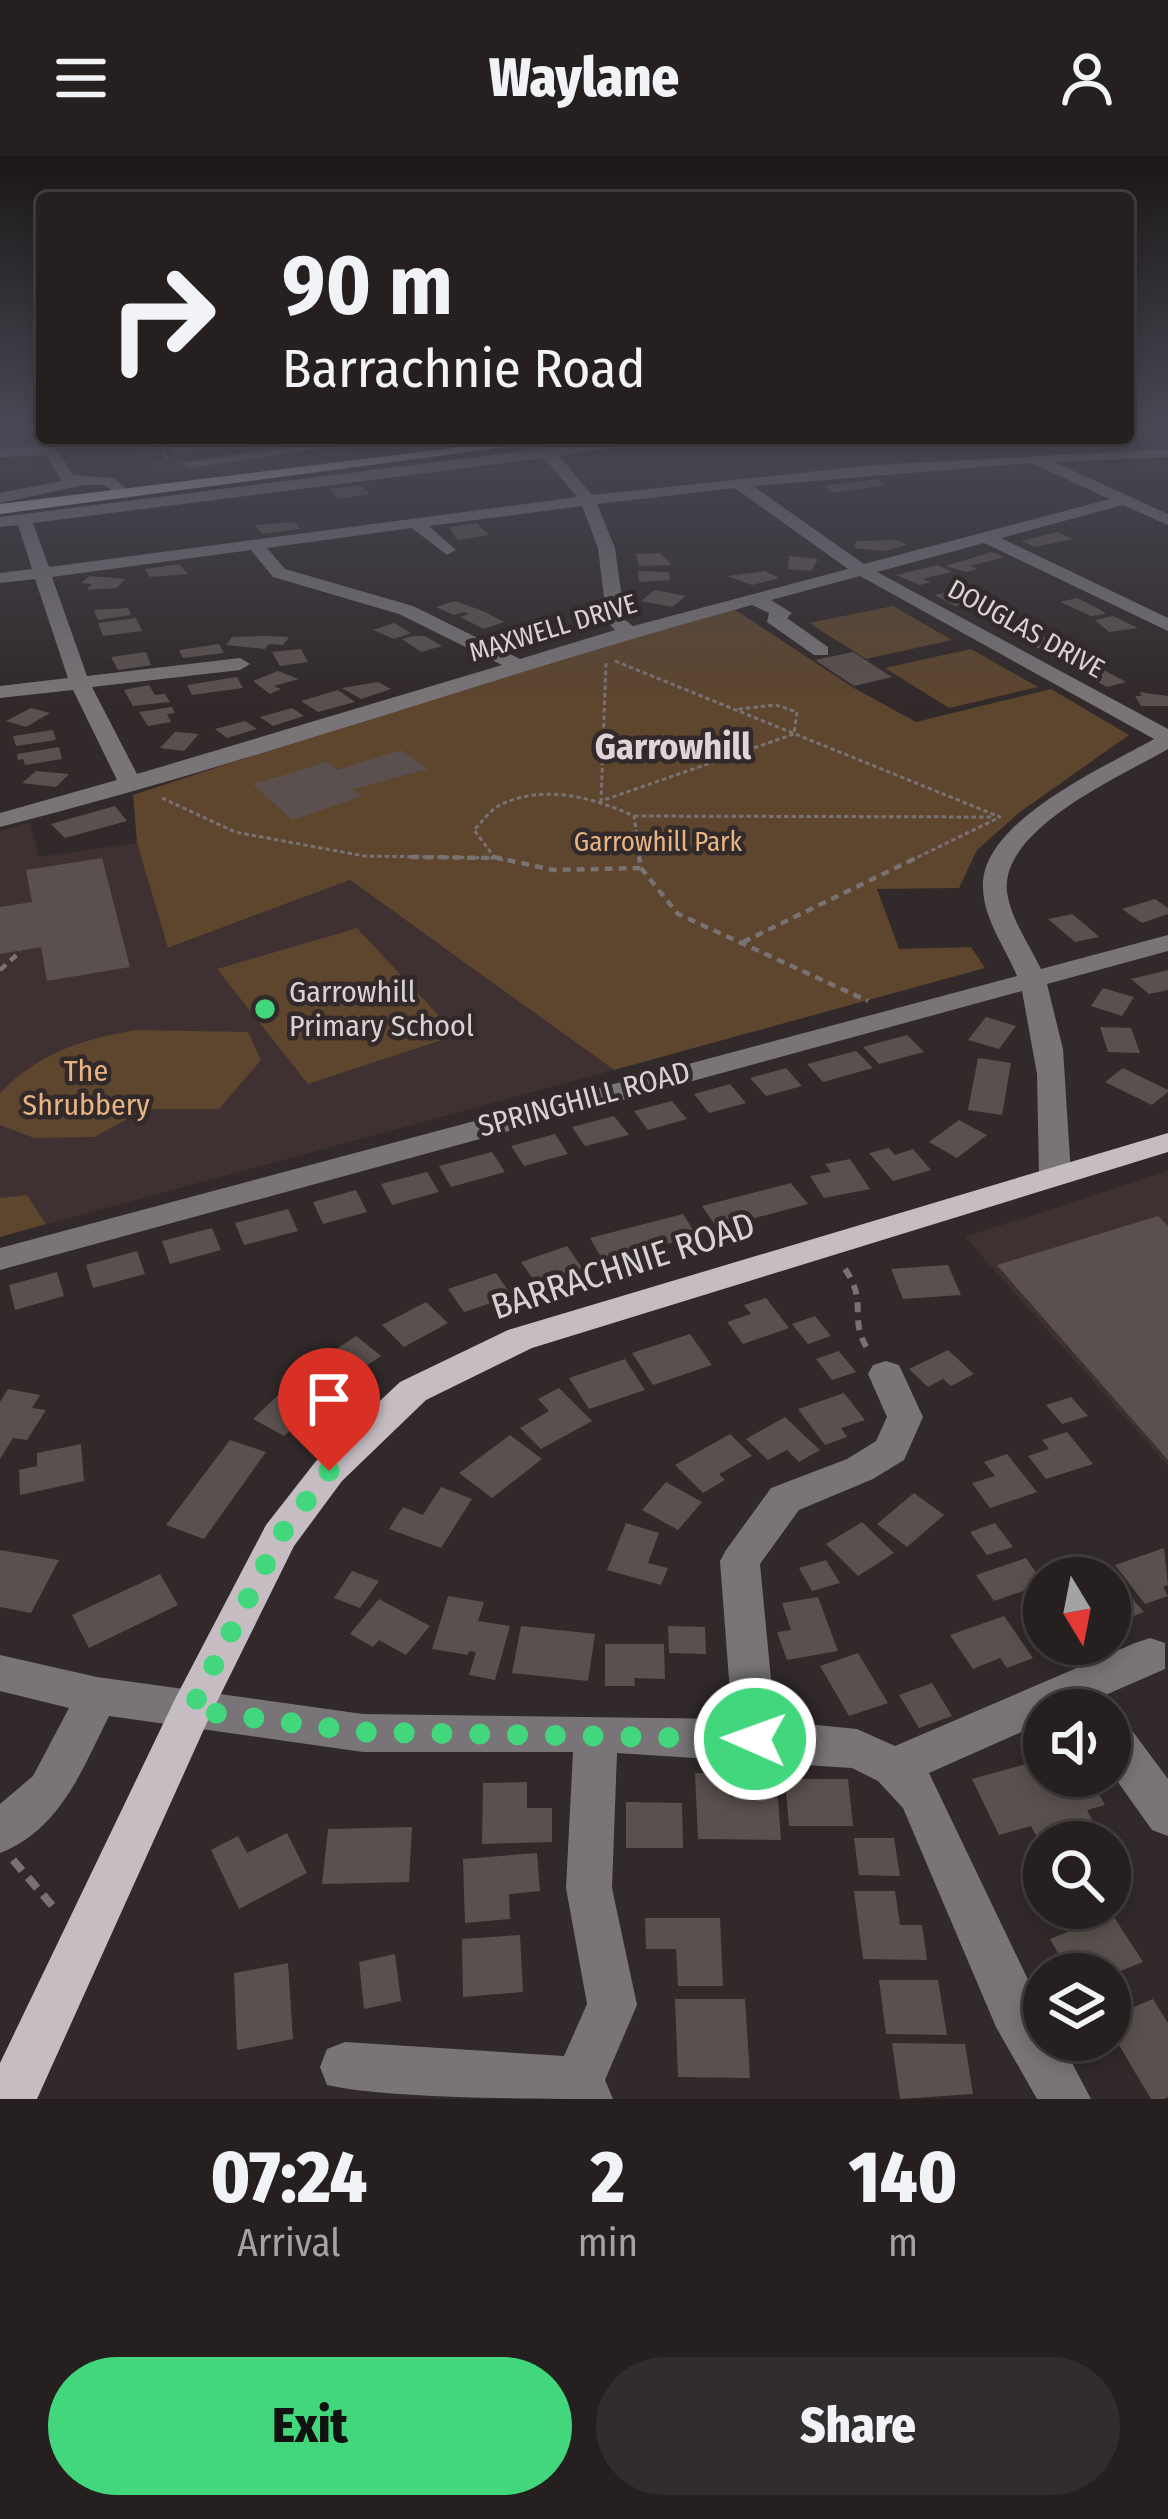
<!DOCTYPE html>
<style>
body{margin:0;font-family:"Fira Sans Condensed",sans-serif;background:#312c2d;color:#f1f3f6;height:100vh;display:flex;flex-direction:column;font-size:45px;white-space:nowrap}
*{box-sizing:border-box;margin:0}
p{font-size:39px;color:#a3a2a5}
.icon{flex:none;width:66px;height:66px;fill:none;stroke:currentColor;stroke-width:2;stroke-linecap:round;stroke-linejoin:round}
.map{position:relative;height:1943px;overflow:hidden}
.drawer{display:flex;flex-direction:column;background:#251f20;flex:1}
.drawer>*{flex:none}
.top-card{position:absolute;left:36px;top:36px;width:1098px;height:252px;border-radius:12px;box-shadow:0 6px 18px #0003,0 0 0 3px #423d3e;background:#251f20;color:#f1f3f6;overflow:hidden}
.needle{width:78px;rotate:170deg}
.tools{position:absolute;left:1023px;top:1401px;display:grid;gap:24px}
.tools a{display:grid;place-items:center;width:108px;height:108px;border-radius:50%;background:#251f20;box-shadow:0 6px 18px #0003,0 0 0 3px #423d3e;font-size:60px}
.pin{position:absolute;display:grid;place-items:center;width:102px;height:102px;color:#fff;margin:-123px -51px;border-radius:50% 50% 50% 0;rotate:-45deg;box-shadow:0 0 12px #0007}
.pin .icon{rotate:45deg}
.me{position:absolute;width:132px;margin:-66px;rotate:272deg;stroke-linejoin:round;filter:drop-shadow(0 0 9px #0008)}
.turn{display:flex;align-items:center;gap:42px;height:252px;padding:0 48px;font-size:54px}
.turn .icon{width:156px;height:156px;stroke-width:2.5}
.turn b{display:block;font-size:84px;line-height:102px}
.eta{display:flex;justify-content:space-evenly;align-items:center;height:204px;text-align:center}
.eta b{font-size:72px;font-weight:800;line-height:84px}
.cta{display:flex;gap:24px;margin-top:auto;padding:24px 48px}
.cta a{flex:1;height:138px;border-radius:72px;background:#42d77c;color:#111;font-size:48px;font-weight:800;line-height:138px;text-align:center}
.cta a+a{background:#312c2d;color:#f1f3f6}
header{display:flex;justify-content:space-between;align-items:center;height:156px;padding:0 48px;background:#251f20;font-size:54px;font-weight:800}
.map>svg:first-child{display:block}
.built{fill:#3f3032}
.green{fill:#5d452e}
.building{fill:#5a514e}
.lines{fill:none;stroke-linecap:round;stroke-linejoin:round}
.path-far3{stroke:#797273;stroke-width:3;stroke-dasharray:4.5 3;stroke-linecap:butt}
.path-far2{stroke:#797273;stroke-width:4.5;stroke-dasharray:8 6;stroke-linecap:butt}
.path-far1{stroke:#797273;stroke-width:6;stroke-dasharray:10 8;stroke-linecap:butt}
.path{stroke:#797273;stroke-width:8;stroke-dasharray:14 9;stroke-linecap:butt}
.minor{fill:#787477;fill-rule:evenodd}
.major{fill:#c5bdc2;fill-rule:evenodd}
.route{stroke:#42d77c;stroke-width:21;stroke-dasharray:0 37.8}
.poi-dot{fill:#42d77c;stroke:#31292a;stroke-width:4.5}
.labels{text-anchor:middle;dominant-baseline:central;stroke-width:9;stroke-linejoin:round;paint-order:stroke}
.far-street-label{font-size:27px;fill:#d8d2d3;stroke:#31292a}
.far-park-label{font-size:27px;fill:#e8b482;stroke:#31292a}
.poi-label{font-size:30px;fill:#d8d2d3;stroke:#31292a;text-anchor:start}
.park-label{font-size:30px;fill:#e8b482;stroke:#31292a}
.street-label{font-size:30px;fill:#d8d2d3;stroke:#31292a}
.far-district-label{font-size:36px;font-weight:bold;fill:#e0d4d6;stroke:#31292a}
.near-street-label{font-size:36px;fill:#d8d2d3;stroke:#31292a}
</style>
<header><svg class="icon" aria-label="menu" viewBox="0 0 24 24"><path d="M4 6h16M4 12h16M4 18h16"/></svg>Waylane<svg class="icon" aria-label="person" viewBox="0 0 24 24"><circle cx="12" cy="8" r="4"/><path d="M4 21q1-7 8-7t8 7"/></svg></header>
<div class="map">
<svg width="1168" height="1943" viewBox="0 0 1168 1943">
<rect width="100%" height="100%" fill="#31292a"/>
<path class="built" d="M129 282H468L171 318 167 313 153 314Z
M30 666 39 701 137 687 169 792 350 724 614 914 0 1081V675Z
M1168 1015V1310L965 1081Z"/>
<path class="green" d="M893 450 952 484 866 503 809 467Z
M731 451 854 532 916 566 1051 533 1129 579 1020 656 977 694 959 732 877 733 899 793 971 791 985 812 614 914 350 724 168 792 137 687 133 639 519 512Z
M971 493 1038 531 949 552 885 512Z
M357 772 457 879 308 928 217 813Z
M135 874 248 876 261 904 219 953H146L94 981 34 982 0 969V937C39 897 80 884 135 874Z
M27 1039 46 1068 0 1081V1042Z"/>
<path class="building" d="M161 282H298L299 285 176 299Z
M878 323 886 329 833 337 824 330Z
M360 329 370 338 338 343 329 333Z
M295 366 300 373 262 378 255 369Z
M477 367 489 379 458 384 449 371Z
M1058 376 1073 383 1035 391 1021 385Z
M895 384 907 389 885 395 854 392 857 385Z
M992 396 1004 401 970 410 978 413 966 416 945 410Z
M660 397 672 409 639 410 636 398Z
M789 400 818 403 811 415 788 413Z
M179 408 188 418 150 421 145 413Z
M938 409 952 416 922 423 931 426 920 429 896 419Z
M638 415 669 416 670 424 639 426Z
M765 415 779 422 752 429 727 420Z
M90 420 126 423 116 432 86 434 92 428 81 427Z
M963 433 982 443 1001 446 981 444 955 450 935 439Z
M655 434 686 440 672 451 641 445Z
M1077 442 1101 454 1106 458 1091 460 1060 446Z
M455 445 483 455 504 466 484 473 460 461 469 458 465 456 454 459 436 451Z
M128 452 131 459 98 464 94 454Z
M1113 460 1138 472 1109 476 1095 464Z
M136 462 142 475 103 480 98 467Z
M394 467 411 477 394 483 373 474Z
M531 476 546 483 521 491 495 483Z
M266 480 289 481 283 489 269 488 265 493 226 489 232 481Z
M413 480H425L442 490 421 496 402 483Z
M1052 480 1066 487 1058 489 1063 492 1045 496 1023 484Z
M219 488 224 497 183 502 179 494Z
M301 493 308 506 280 510 272 496Z
M146 496 151 509 118 514 111 501Z
M853 496 892 521 854 530 815 504Z
M1081 497 1097 505 1074 514 1051 501Z
M1102 513 1126 526 1107 531 1083 518Z
M278 515 299 523 274 530 281 533 270 538 253 525Z
M237 521 243 532 192 539 187 529Z
M378 526 391 533 361 543 342 532Z
M149 529 155 539 165 538 170 546 133 550 124 534Z
M338 534 355 546 318 556 301 545Z
M1139 536 1168 540V550H1141L1135 540H1142Z
M172 551 175 557 167 558 171 566 148 570 139 556Z
M31 552 50 557 26 571 6 565Z
M292 552 304 560 273 570 260 561Z
M245 565 257 573 227 582 215 573Z
M53 574 56 584 16 590 13 580Z
M175 576 199 578 184 595 160 592Z
M59 591 62 603 25 609 23 603 18 604 17 598Z
M401 594 428 613 353 633 362 640 292 664 253 628 327 606 337 614Z
M36 615 69 618 56 631 22 627Z
M115 650 127 665 65 682 51 668Z
M102 702 130 811 47 825 41 791 0 798V751L32 746 26 714Z
M1155 743 1168 752V758L1142 767 1122 753Z
M1072 758 1087 770 1099 781 1075 786 1048 763Z
M1168 814V834L1149 838 1131 823Z
M1103 832 1134 841 1122 860 1091 850Z
M986 861 1016 870 999 893 968 884Z
M1100 871 1131 872 1140 897 1108 896Z
M907 879 924 896 879 908 863 891Z
M856 895 873 912 823 926 807 908Z
M978 902 1011 907 1002 959 968 954Z
M786 912 802 930 766 940 750 922Z
M1123 912 1168 934V936L1152 949 1105 926Z
M730 928 746 947 709 957 694 938Z
M672 945 687 963 648 974 634 955Z
M614 960 629 979 585 990 572 971Z
M959 964 987 979 957 1002 929 986Z
M555 978 568 998 524 1010 511 990Z
M889 992 895 999 913 993 931 1014 893 1025 869 997Z
M492 996 505 1016 451 1031 439 1010Z
M850 1003 870 1033 824 1042 810 1020 831 1016 825 1008Z
M427 1016 439 1036 392 1049 381 1028Z
M791 1027 808 1048 717 1072 702 1050Z
M356 1034 367 1056 323 1068 313 1046Z
M288 1053 298 1075 244 1089 235 1067Z
M683 1058 697 1080 603 1105 590 1082Z
M1158 1060 1168 1070V1304L997 1109Z
M212 1072 221 1094 170 1108 162 1085Z
M567 1090 583 1113 537 1129 521 1106Z
M137 1095 145 1118 93 1132 86 1109Z
M948 1109 961 1139 903 1143 891 1113Z
M57 1116 64 1140 15 1154 9 1129Z
M496 1117 512 1140 464 1156 448 1133Z
M766 1142 789 1172 743 1188 727 1166 751 1158 744 1149Z
M426 1146 448 1167 404 1191 382 1169Z
M815 1160 831 1180 808 1188 792 1168Z
M690 1178 712 1209 653 1229 632 1197Z
M356 1180 381 1200 339 1229 313 1209Z
M948 1194 974 1218 951 1230 943 1223 928 1231 909 1213Z
M839 1195 856 1216 832 1224 816 1203Z
M625 1203 645 1234 589 1253 569 1222Z
M290 1228 322 1244 284 1280 253 1263Z
M559 1232 592 1265 541 1293 520 1272 549 1255 538 1243Z
M8 1233 40 1239 32 1252 46 1254 27 1284 13 1282 0 1303V1246Z
M844 1237 865 1264 841 1272 847 1281 825 1289 798 1253Z
M1071 1241 1088 1260 1062 1268 1046 1249Z
M785 1261 807 1282 820 1294 799 1306 787 1294 768 1304 746 1283Z
M1067 1276 1093 1308 1046 1323 1028 1300 1049 1293 1042 1284Z
M730 1278 752 1300 719 1318 725 1324 703 1337 675 1309Z
M510 1279 542 1303 492 1342 459 1317Z
M230 1284 266 1296 204 1383 166 1369Z
M81 1288 84 1325 20 1339 19 1314 37 1310V1297Z
M1007 1298 1037 1336 990 1352 972 1327 995 1320 984 1306Z
M666 1326 702 1346 678 1374 642 1354Z
M441 1331 472 1343 441 1392 389 1373 403 1351 423 1359Z
M914 1337 944 1359 907 1391 877 1368Z
M862 1366 894 1397 858 1420 826 1388Z
M626 1367 659 1377 648 1407 668 1412 661 1429 607 1414Z
M995 1367 1013 1391 987 1399 970 1376Z
M1164 1392 1168 1429 1163 1431 1168 1440 1145 1448 1115 1409Z
M0 1394 59 1404 31 1457 0 1451Z
M1026 1402 1044 1428 994 1445 976 1419Z
M826 1404 840 1427 812 1435 799 1412Z
M352 1415 379 1425 360 1452 334 1442Z
M160 1418 178 1449 89 1492 72 1459Z
M1114 1418 1136 1447 1144 1456 1118 1466 1110 1456V1419Z
M448 1440 484 1446 478 1465 510 1470 495 1524 469 1519 476 1496 469 1495 468 1499 432 1493Z
M818 1441 838 1495 787 1504 777 1476 791 1474 782 1447Z
M379 1443 430 1470 406 1499 379 1484 373 1491 350 1478Z
M1004 1460 1033 1502 1007 1512 1000 1502 973 1513 950 1479Z
M521 1470 595 1478 588 1525 512 1517Z
M668 1470 705 1471 706 1498 669 1497Z
M605 1488H664L665 1523 634 1522 635 1530H605Z
M858 1497 888 1547 849 1560 820 1510Z
M932 1527 952 1560 919 1572 899 1539Z
M1044 1603V1620H1089L1105 1649 1087 1654 1104 1686H1044V1694L1031 1670 999 1679 972 1623Z
M695 1617H728L730 1641 778 1642 781 1684 698 1683Z
M785 1623H848L853 1670H789Z
M527 1626V1652H552V1686L482 1688 483 1627Z
M626 1646 682 1647 683 1692H626Z
M412 1671 409 1726 322 1728 328 1673Z
M287 1677 307 1717 239 1753 211 1694 238 1680 247 1697Z
M854 1682H894L900 1720 859 1719Z
M537 1697 540 1735 509 1738 510 1763 465 1767 463 1703Z
M854 1735H895L900 1769H922L927 1804 863 1803Z
M1112 1758 1143 1806 1110 1819 1102 1818 1092 1800 1066 1811 1050 1783Z
M645 1762H720L723 1830H678L676 1793H646Z
M520 1779 523 1836 463 1841 462 1783Z
M395 1798 401 1845 364 1853 359 1806Z
M288 1807 293 1883 237 1894 234 1817Z
M879 1824H938L947 1879 886 1878Z
M675 1843H745L750 1922 678 1921Z
M1153 1843 1168 1867V1941L1164 1943H1151L1110 1874V1861Z
M892 1887 965 1888 973 1938 900 1943Z"/>
<g class="lines">
<path class="path-far3" d="M153 282 168 303
M615 505 1000 661 912 704
M606 507 601 645 794 578 797 556 776 549 738 553
M162 642 235 676 364 700 495 702
M634 660 992 661
M503 704 495 702 474 674C482 666 492 652 502 648 546 628 594 642 634 660L640 704"/>
<path class="path-far2" d="M411 701 495 702
M494 701 553 714 641 712 639 701
M641 712 678 758 868 845
M743 786 918 701
M0 814 21 795"/>
<path class="path-far1" d="M845 1113C869 1147 847 1163 869 1195"/>
<path class="path" d="M13 1704 56 1754"/>
<path class="minor" d="M30 272H42V282H50L73 319 113 322 133 338 125 343 104 329H85L0 347V337L62 325 46 299 0 301V293L41 290Z
M351 282H393L189 312 181 307Z
M628 282H670L559 300 592 339 875 309 1168 293V301L1054 306 1168 358V369L1123 349 1001 382 1168 462V475L984 387 877 416 1168 573V593C1122 620 1000 672 1007 736 1011 764 1029 788 1041 813L1168 779V795L1047 828 1063 893 1071 1019 1066 1026 1055 1029 1039 1019 1037 918 1022 835 0 1114V1092L1017 820C1005 791 984 764 983 732 979 666 1105 611 1154 583L860 420 771 444 792 457 787 462 828 491V499H814L767 466 769 457 752 449C500 517 254 607 0 671V657L117 624 73 534 0 542V530L68 522 35 423 0 427V417L32 413 18 369 0 371V361ZM544 302 577 341 49 411 33 367ZM1031 307 1110 343 864 408 753 330ZM735 332 848 413 633 470 625 464 615 392 597 348ZM582 350 598 392 607 466 615 474 520 503 413 450 285 413 267 392 412 372 447 399 456 394 429 370ZM251 394 273 421 399 458 502 509 137 618 92 531 240 514 250 508 240 502 87 520 52 421Z
M886 1205 899 1209 923 1261 904 1304 873 1323 799 1354 760 1408 775 1565 857 1573 895 1590 1135 1487 1150 1482 1165 1487V1513L1071 1554H1044V1566L929 1617 1044 1857V1884H1060L1091 1943H1037L996 1871 903 1652 878 1625 852 1612 617 1597 612 1732 637 1849 605 1924 613 1943C541 1943 388 1943 327 1929L320 1911 327 1893 345 1886 564 1900 587 1848 566 1732 573 1596H363L109 1560C82 1614 60 1674 0 1697V1648L33 1620 69 1552 0 1535V1499L97 1521 363 1558 732 1563 720 1405 726 1394 771 1332 847 1303 876 1285 887 1261 868 1218 873 1209Z
M1110 1560 1125 1565 1168 1623V1680L1152 1674 1110 1615Z"/>
<path class="major" d="M533 282H575L0 358V348Z
M1168 977V996L532 1192 426 1244 342 1325 294 1390 209 1562 37 1943H0V1907L176 1541 266 1369 316 1305 400 1226 508 1174Z"/>
</g>
<linearGradient id="sky" x2="0" y2="1"><stop stop-color="#1b1717"/><stop offset="0.5" stop-color="#484955"/><stop offset="1" stop-color="#484955" stop-opacity="0"/></linearGradient>
<rect width="1168" height="544" fill="url(#sky)"/>
<g class="lines">
<path class="route" d="M329 1315 280 1380 191 1554 363 1576 755 1583"/>
</g>
<circle class="poi-dot" cx="265" cy="853" r="12"/>
<g class="labels">
<g class="far-street-label">
<text transform="translate(553 472) rotate(-17)">MAXWELL DRIVE</text>
<text transform="translate(1026 473) rotate(29)">DOUGLAS DRIVE</text>
</g>
<g class="far-park-label">
<text x="658" y="686">Garrowhill Park</text>
</g>
<g class="poi-label">
<text x="289" y="836">Garrowhill<tspan x="289" dy="34">Primary School</tspan></text>
</g>
<g class="park-label">
<text x="86" y="915">The<tspan x="86" dy="34">Shrubbery</tspan></text>
</g>
<g class="street-label">
<text transform="translate(584 943) rotate(-15)">SPRINGHILL ROAD</text>
</g>
<g class="far-district-label">
<text x="673" y="591">Garrowhill</text>
</g>
<g class="near-street-label">
<text transform="translate(623 1110) rotate(-18)">BARRACHNIE ROAD</text>
</g>
</g>
</svg>
<div class="tools">
<a><svg class="needle" viewBox="-14 -14 28 28"><path d="M0-13l5 13h-10z" fill="#e53935"/><path d="M0 13l5-13h-10z" fill="#a3a2a5"/></svg></a>
<a><svg class="icon" aria-label="sound" viewBox="0 0 24 24"><path d="M4 9h4l5-4v14l-5-4H4zM17 9q2 3 0 6"/></svg></a>
<a><svg class="icon" aria-label="search" viewBox="0 0 24 24"><circle cx="10" cy="10" r="6"/><path d="M15 15l6 6"/></svg></a>
<a><svg class="icon" aria-label="layers" viewBox="0 0 24 24"><path d="M12 4l9 5-9 5-9-5zM3 14l9 5 9-5"/></svg></a>
</div>
<div class="pin" style="left:329px;top:1315px;background:#d93025"><svg class="icon" aria-label="arrive" viewBox="0 0 24 24"><path d="M6 21V4h12l-3 4 3 4H6"/></svg></div>
<svg class="me" style="left:755px;top:1583px" viewBox="-20 -20 40 40"><circle r="17" fill="#42d77c" stroke="#fff" stroke-width="3"/><path d="M0-11L8 9 0 5-8 9z" fill="#fff"/></svg>
<div class="top-card">
<div class="turn"><svg class="icon" aria-label="right" viewBox="0 0 24 24"><path d="M7 20v-9h11M14 6l5 5-5 5"/></svg><div><b>90 m</b>Barrachnie Road</div></div>
</div>
</div>
<section class="drawer">
<div class="eta">
<div><b>07:24</b><p>Arrival</p></div>
<div><b>2</b><p>min</p></div>
<div><b>140</b><p>m</p></div>
</div>
<div class="cta"><a>Exit</a><a>Share</a></div>
</section>
